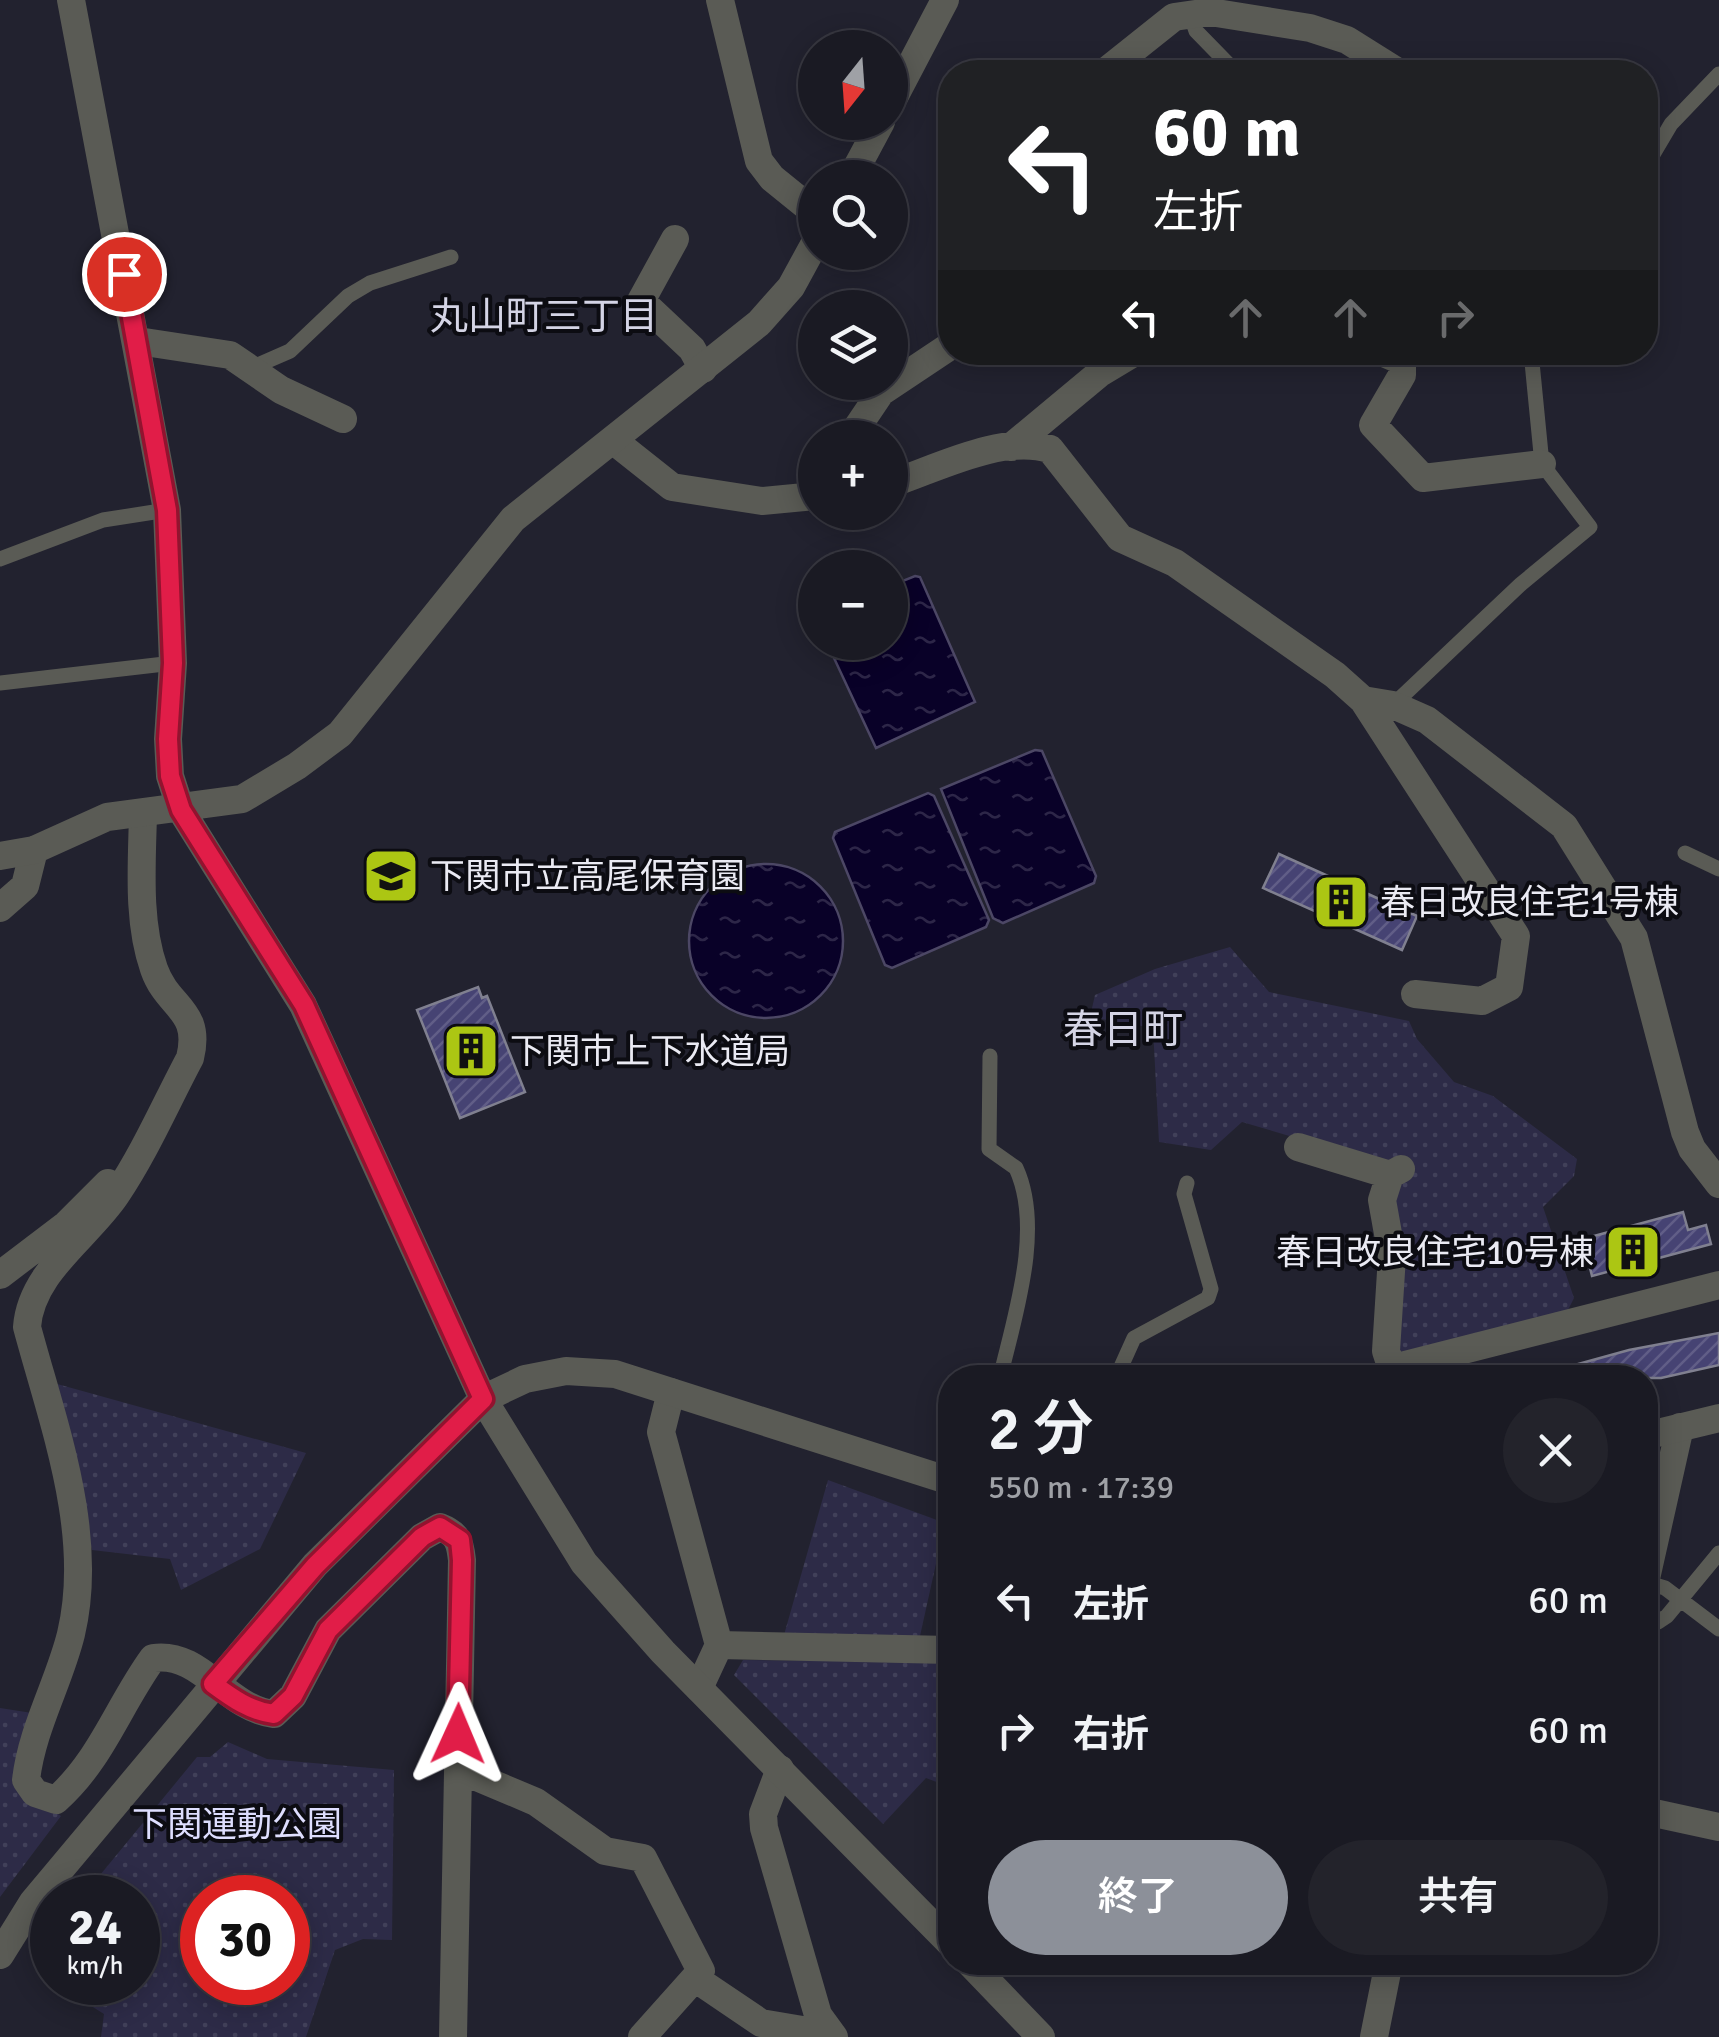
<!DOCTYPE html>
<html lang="ja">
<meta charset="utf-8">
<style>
body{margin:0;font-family:Signika,"Noto Sans JP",sans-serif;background:#23232b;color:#f1f3f6;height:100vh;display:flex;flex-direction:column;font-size:38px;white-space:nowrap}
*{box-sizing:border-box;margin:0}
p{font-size:32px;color:#9fa1a6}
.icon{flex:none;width:55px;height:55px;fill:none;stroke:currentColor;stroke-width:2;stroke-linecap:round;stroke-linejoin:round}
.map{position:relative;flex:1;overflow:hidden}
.details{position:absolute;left:938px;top:1365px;width:720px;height:610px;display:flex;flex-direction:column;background:#1a1a23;border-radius:40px;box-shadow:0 5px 25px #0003,0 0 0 2px #383841}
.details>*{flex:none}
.top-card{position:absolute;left:938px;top:60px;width:720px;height:305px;border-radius:40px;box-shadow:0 5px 25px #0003,0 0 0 2px #383841;background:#202124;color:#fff;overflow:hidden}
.needle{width:65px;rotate:197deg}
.buttons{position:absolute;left:798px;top:30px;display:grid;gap:20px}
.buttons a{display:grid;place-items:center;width:110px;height:110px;border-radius:50%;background:#1a1a23;box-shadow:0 5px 25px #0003,0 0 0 2px #383841;font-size:50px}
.speed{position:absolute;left:30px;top:1875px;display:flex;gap:20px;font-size:50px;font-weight:700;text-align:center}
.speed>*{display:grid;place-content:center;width:130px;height:130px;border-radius:50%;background:#1a1a23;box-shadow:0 5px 25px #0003,0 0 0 2px #383841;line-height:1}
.speed small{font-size:25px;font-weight:400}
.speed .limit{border:15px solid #d22;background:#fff;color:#111}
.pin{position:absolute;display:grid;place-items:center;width:85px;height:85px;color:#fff;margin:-42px;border:5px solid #fff;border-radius:50%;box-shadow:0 2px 10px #0007}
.me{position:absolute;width:110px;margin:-55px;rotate:1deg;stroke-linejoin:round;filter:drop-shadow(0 0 8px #0008)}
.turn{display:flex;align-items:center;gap:35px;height:210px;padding:0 50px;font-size:45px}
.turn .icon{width:130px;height:130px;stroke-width:2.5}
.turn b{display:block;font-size:70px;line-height:85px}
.lanes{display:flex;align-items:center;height:95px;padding:0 50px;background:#0003;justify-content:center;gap:50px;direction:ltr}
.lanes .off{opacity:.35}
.round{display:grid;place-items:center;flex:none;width:105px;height:105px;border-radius:52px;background:#23232b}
.head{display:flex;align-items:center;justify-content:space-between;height:170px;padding:0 50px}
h1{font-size:60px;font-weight:600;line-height:75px}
.primary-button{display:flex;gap:20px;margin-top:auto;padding:20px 50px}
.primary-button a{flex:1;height:115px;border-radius:60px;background:#8c9099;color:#fff;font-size:40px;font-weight:600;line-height:115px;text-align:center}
.primary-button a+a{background:#23232b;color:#f1f3f6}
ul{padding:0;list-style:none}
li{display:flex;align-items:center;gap:30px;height:130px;padding:0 50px}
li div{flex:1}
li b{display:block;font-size:38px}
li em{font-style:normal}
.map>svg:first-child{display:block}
.park{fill:url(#park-dots);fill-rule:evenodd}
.water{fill:url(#water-ripples);stroke:#4c4765;stroke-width:2.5}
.building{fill:url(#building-hatch);stroke:#808090;stroke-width:2.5}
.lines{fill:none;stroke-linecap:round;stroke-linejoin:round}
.service{stroke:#5a5b55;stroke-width:15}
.minor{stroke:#5a5b55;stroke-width:28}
.tertiary{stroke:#5a5b55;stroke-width:28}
.route-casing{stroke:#92132f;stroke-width:25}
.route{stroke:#e11d48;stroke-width:18}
.labels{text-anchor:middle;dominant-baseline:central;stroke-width:8;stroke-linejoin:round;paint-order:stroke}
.poi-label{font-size:35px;fill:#eaeaf3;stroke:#0c0c12;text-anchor:start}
.park-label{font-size:35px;fill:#dedefe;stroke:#0c0c12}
.neighbourhood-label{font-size:38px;fill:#d4d4e5;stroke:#0c0c12}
.quarter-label{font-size:40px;fill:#d4d4e5;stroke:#0c0c12}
</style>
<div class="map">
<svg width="1719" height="2037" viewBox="0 0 1719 2037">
<defs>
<pattern id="park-dots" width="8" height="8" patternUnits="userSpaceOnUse" patternTransform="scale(2.5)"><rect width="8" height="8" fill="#2d2b47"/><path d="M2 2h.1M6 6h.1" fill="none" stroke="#414059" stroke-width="1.8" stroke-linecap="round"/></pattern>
<pattern id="water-ripples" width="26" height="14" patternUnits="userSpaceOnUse" patternTransform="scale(2.5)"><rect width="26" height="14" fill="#090128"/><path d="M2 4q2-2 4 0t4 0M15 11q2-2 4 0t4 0" fill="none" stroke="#2d2648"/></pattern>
<pattern id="building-hatch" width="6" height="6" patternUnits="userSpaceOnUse" patternTransform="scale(2.5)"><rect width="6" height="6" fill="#464373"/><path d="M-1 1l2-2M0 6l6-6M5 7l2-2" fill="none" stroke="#615e87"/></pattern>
</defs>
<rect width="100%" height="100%" fill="#22222f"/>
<path class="park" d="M1230 947 1269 992 1409 1021 1417 1039 1454 1082 1493 1096 1577 1159 1574 1176 1543 1207 1574 1298 1566 1314 1403 1354 1395 1349 1384 1164 1242 1122 1211 1150 1159 1142 1153 1028 1090 1017 1095 995 1155 969Z
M50 1382 306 1453 260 1549 181 1590 170 1559 92 1550Z
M828 1480 945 1523 920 1636 784 1635Z
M743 1660 950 1662V1787L926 1778 883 1824 734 1675Z
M0 1708 32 1713 18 1787 61 1816 0 1897Z
M228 1742 267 1759 394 1770 392 1940 363 1939 335 1950 306 2037H101L104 2014 55 1983 138 1982V1898L82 1897 197 1757H210ZM202 1898H288V1982H202Z"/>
<path class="water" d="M915 576 920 577 975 702 876 748 827 643 890 642V586Z
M1035 750 1042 751 1096 876 1094 883 1003 923 993 918 941 789Z
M928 793 934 796 989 920 986 927 892 968 885 965 833 838 835 832Z
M689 941a77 77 0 1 1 154 0a77 77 0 1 1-154 0Z"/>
<path class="building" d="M1279 854 1417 916 1402 950 1263 888Z
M478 987 482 998 487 996 525 1092 460 1118 417 1010Z
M1683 1212 1688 1230 1706 1225 1711 1244 1592 1276 1583 1239Z
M1719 1333V1365L1661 1378H1554L1553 1371 1629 1350Z"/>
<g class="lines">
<path class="service" d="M1190 14 1196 31 1236 72
M1645 168 1671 124 1719 74
M253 367 290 351 348 296 370 283 451 257
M0 559 103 520 167 510
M0 683 173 663
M1393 705 1521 584 1590 527 1542 464 1531 352
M1685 853 1719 869
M990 1056 989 1149 1016 1168C1044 1229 1014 1318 1000 1378
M1116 1378 1134 1338 1208 1298 1211 1289 1184 1194 1187 1183
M1645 1582 1665 1588 1719 1629
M1645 1620 1658 1622 1667 1616 1719 1553"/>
<path class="minor" d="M720 0 759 161 772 178 814 212
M1105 72 1174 17 1210 12 1310 28 1347 40 1398 72
M675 239 641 301 692 349 703 369
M138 341 230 355 281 390 343 419
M1381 352 1402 361V375L1373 425 1423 478 1542 464
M850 438 881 392 950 346
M614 441 672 487 762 501 815 496
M1011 447 1100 373 1135 352
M890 484C936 469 1001 434 1050 449L1120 538 1175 563 1335 675 1363 700 1516 936 1509 987 1482 1001 1415 994
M1363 700 1393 705 1427 720 1564 826 1634 938 1685 1132 1692 1149 1719 1184
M143 813C142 863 137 921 154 969 168 1009 202 1009 190 1058 166 1103 145 1152 116 1195 87 1238 31 1272 27 1327 53 1424 95 1533 71 1634 59 1683 32 1728 26 1780L35 1793 56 1800C102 1759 118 1706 153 1658 202 1651 225 1708 274 1714L293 1696 328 1630 422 1537 440 1527C458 1534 460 1542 462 1560L453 2037
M0 908 25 886 34 850
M1298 1147 1390 1175
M0 1275 66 1225 108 1183
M1393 1368 1719 1285
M1395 1378 1386 1351 1392 1256 1382 1200 1390 1175 1401 1169
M671 1392 661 1432 719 1645 699 1688
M1645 1583 1680 1427
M719 1645 950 1650
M458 1769 536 1802 605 1851 643 1858 701 1971 642 2037
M780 1769 763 1814 764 1828 818 2015 834 2037
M1645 1811 1719 1827
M696 1979 761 2023 832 2035"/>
<path class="tertiary" d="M71 0 167 510 173 663 168 739 170 776 181 810 303 1005 483 1399 584 1563 663 1652 950 1943
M890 105 945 0
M851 178 881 122
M0 856 34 850 107 817 242 799 297 766 340 734 513 519 759 323 791 287 815 243
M1645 1436 1719 1418
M0 1955 33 1902 315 1565 483 1399 525 1379 566 1371 615 1374 950 1481
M969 1962 1041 2037
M1374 2037 1389 1962"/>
</g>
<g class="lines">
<g class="route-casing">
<path id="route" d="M124 274 167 510 173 663 168 739 170 776 181 810 304 1005 483 1399 315 1566 213 1684C232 1698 250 1711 274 1714L293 1696 328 1630 422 1537 440 1527 460 1540 462 1560 458 1734"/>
</g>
<use href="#route" class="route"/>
</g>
<defs>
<g id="school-square" transform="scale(2.875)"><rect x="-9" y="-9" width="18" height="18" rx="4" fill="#acc613" stroke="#0c0c12"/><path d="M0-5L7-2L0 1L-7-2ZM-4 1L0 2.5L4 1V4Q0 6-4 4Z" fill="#111"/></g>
<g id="building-square" transform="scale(2.875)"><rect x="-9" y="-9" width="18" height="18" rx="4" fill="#acc613" stroke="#0c0c12"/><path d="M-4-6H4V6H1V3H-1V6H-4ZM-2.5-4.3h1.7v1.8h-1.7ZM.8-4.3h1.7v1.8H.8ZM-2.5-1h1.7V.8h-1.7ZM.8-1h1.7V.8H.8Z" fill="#111"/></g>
</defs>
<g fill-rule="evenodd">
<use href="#school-square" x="391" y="876"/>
<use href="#building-square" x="1341" y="902"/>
<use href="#building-square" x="471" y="1051"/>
<use href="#building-square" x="1633" y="1252"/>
</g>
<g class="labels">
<g class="poi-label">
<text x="430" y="876">下関市立高尾保育園</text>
<text x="1380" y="902">春日改良住宅1号棟</text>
<text x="510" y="1051">下関市上下水道局</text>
<text x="1594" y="1252" text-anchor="end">春日改良住宅10号棟</text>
</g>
<g class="park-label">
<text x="237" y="1824">下関運動公園</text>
</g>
<g class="neighbourhood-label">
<text x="544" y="316">丸山町三丁目</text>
</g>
<g class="quarter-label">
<text x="1123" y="1030">春日町</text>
</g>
</g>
</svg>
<div class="buttons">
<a><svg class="needle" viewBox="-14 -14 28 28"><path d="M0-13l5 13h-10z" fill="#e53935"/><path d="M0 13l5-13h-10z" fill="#9fa1a6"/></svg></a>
<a><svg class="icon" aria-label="search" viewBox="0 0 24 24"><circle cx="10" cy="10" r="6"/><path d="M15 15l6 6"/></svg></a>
<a><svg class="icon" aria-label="layers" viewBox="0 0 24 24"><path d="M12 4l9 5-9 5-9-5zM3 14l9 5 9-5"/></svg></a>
<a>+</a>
<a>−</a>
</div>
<div class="speed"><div>24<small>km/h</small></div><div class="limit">30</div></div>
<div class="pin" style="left:124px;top:274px;background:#d93025"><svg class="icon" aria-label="arrive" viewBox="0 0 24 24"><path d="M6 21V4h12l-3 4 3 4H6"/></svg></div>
<svg class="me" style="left:458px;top:1734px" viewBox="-20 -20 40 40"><path d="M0-17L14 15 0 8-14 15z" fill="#e11d48" stroke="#fff" stroke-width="4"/></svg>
<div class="top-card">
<div class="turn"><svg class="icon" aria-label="left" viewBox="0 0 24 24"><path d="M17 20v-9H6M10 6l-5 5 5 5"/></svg><div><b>60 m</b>左折</div></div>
<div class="lanes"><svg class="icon" aria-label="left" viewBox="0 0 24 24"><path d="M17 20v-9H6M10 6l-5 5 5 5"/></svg><svg class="icon off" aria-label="ahead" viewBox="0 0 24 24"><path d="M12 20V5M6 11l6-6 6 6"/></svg><svg class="icon off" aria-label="ahead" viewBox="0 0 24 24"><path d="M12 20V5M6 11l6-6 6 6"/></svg><svg class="icon off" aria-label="right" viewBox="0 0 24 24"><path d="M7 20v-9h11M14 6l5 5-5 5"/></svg></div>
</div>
<section class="details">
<div class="head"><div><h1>2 分</h1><p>550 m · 17:39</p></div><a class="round"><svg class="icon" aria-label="close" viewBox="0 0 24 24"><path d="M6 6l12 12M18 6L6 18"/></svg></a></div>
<ul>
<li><svg class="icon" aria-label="left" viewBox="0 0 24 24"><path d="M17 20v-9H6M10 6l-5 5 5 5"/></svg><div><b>左折</b></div><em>60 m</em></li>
<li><svg class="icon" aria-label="right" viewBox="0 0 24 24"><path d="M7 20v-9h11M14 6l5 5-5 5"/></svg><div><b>右折</b></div><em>60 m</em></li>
</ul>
<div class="primary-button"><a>終了</a><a>共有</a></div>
</section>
</div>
